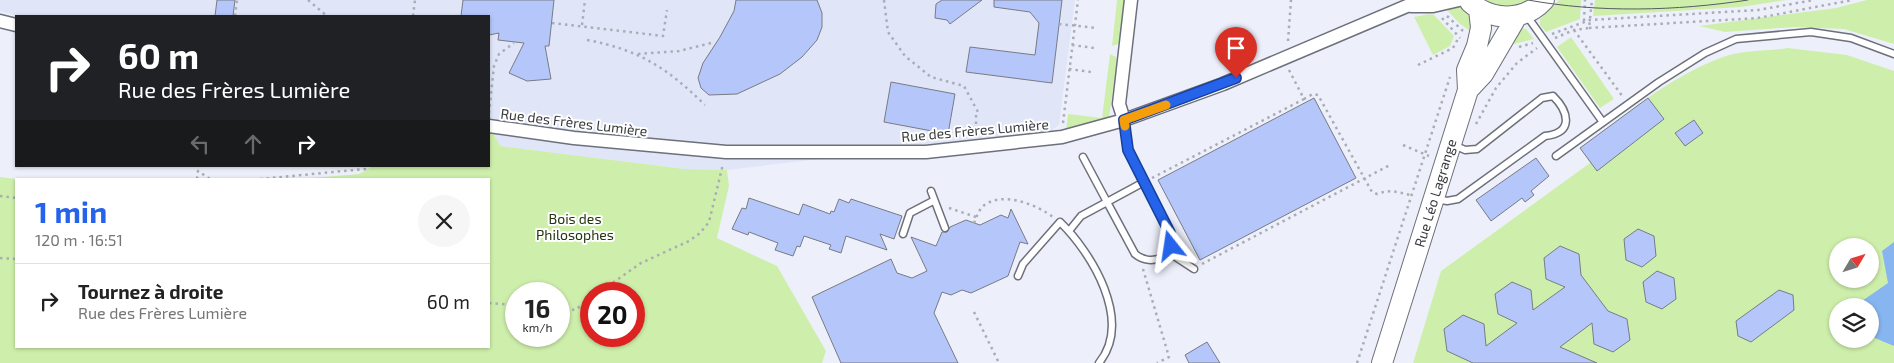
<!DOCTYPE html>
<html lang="fr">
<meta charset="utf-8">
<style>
body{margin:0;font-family:"Exo 2",sans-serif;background:#f6f6f6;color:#222;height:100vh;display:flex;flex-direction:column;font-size:19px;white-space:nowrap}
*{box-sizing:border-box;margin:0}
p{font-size:16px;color:#767676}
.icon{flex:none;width:28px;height:28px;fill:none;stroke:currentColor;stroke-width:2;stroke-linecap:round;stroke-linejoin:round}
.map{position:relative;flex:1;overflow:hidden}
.side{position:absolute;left:15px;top:178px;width:475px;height:170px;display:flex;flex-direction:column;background:#fff;border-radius:0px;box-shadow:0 1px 4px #0004}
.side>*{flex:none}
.banner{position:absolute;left:15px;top:15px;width:475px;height:152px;border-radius:0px;box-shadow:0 1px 4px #0004;background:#202124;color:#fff;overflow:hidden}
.needle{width:32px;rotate:52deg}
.fabs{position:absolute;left:1829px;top:238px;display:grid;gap:10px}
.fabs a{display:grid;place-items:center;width:50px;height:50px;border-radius:50%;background:#fff;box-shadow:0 1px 4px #0004;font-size:25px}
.speed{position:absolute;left:505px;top:282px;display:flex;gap:10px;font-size:25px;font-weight:700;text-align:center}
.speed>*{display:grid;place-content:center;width:65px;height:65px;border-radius:50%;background:#fff;box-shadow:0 1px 4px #0004;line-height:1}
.speed small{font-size:12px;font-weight:400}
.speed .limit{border:8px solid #d22;background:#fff;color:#111}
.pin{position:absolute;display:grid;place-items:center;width:42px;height:42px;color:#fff;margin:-51px -21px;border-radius:50% 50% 50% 0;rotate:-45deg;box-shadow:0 0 5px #0007}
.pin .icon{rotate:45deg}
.me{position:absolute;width:55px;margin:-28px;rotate:345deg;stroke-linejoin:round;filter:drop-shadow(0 0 4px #0008)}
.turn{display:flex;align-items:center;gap:18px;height:105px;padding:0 20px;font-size:22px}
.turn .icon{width:65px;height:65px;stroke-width:2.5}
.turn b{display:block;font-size:35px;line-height:42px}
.lanes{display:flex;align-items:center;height:48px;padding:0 20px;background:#0003;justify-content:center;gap:25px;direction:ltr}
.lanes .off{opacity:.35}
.round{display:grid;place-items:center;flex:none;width:52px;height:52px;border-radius:26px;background:#f6f6f6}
.head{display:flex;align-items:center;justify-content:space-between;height:85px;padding:0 20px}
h1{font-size:30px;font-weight:700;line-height:38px;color:#2563eb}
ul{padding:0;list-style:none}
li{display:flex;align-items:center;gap:15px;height:75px;padding:0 20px;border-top:1px solid #e0e0e0}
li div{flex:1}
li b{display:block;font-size:19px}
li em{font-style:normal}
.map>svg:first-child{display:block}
.built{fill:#e0e6f8}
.green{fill:#ceefab;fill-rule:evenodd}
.water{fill:#86b5f0}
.building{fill:#b5c7fa;stroke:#787b85}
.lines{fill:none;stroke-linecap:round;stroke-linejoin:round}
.lane-casing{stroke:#6d707a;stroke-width:9}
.street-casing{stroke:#6d707a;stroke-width:15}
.primary-casing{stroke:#6d707a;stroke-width:22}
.path{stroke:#aaadb5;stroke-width:2.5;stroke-dasharray:2.5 4;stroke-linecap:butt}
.lane{stroke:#fff;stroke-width:6}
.street{stroke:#fff;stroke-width:12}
.primary{stroke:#fff;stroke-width:20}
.tram{stroke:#585a60;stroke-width:1}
.route-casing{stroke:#184099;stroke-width:12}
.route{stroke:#2563eb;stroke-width:9}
.slow{stroke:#f59e0b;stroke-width:9}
.labels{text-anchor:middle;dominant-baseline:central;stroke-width:4;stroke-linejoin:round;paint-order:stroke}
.street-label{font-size:14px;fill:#383a3e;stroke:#fefefe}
.park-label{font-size:14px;fill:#24340f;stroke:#fefefe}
</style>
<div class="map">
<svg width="1894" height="363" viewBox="0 0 1894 363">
<rect width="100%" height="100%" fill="#edf0fb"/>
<path class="built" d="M0 0H1075L1059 125 1049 132 727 170 685 169 499 146 493 133H489V16H18L0 11Z"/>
<path class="green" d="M1117 0H1125L1120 41 1118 44 1112 46Z
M1477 0H1536L1516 10Z
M1559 0H1581L1580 19 1546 32 1540 25V19Z
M1595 0H1786L1741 7 1593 16Z
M1867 0H1894V44L1844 29 1795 27 1725 32 1699 26 1836 8Z
M1455 6C1471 9 1471 20 1474 34L1459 23 1446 9Z
M1429 14 1434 15 1454 36 1450 46 1433 55 1414 17Z
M1520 28 1526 29 1534 39 1506 46Z
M1571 37 1614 99 1600 108 1557 47Z
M1788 48 1847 55 1894 71V363H1413L1441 271 1590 163 1580 148C1624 116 1670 76 1723 57 1742 50 1767 51 1788 48ZM1838 246H1870V279H1838ZM1838 306H1870V339H1838Z
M1110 54 1116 57 1117 61 1109 118 1104 123 1066 132 1068 114 1102 118Z
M489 133H493L500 146 685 169 727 170 729 186 717 238 777 266 826 351 822 363H0V177L16 179V346H489V179H299L359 174 373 166H489ZM516 294H559V336H516ZM591 294H634V336H591Z"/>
<path class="water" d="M1894 242V346L1870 336V306H1863L1862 301 1888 283 1882 251Z"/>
<path class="building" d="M217 0H235L233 16H215Z
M463 0H554L549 46H545L551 79 527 81 509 73 524 43 498 40 499 33 489 35V16H461Z
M736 0H817L822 13V27L817 40 802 57 780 74 737 94 709 95 701 88 698 78 703 63 720 37 734 11Z
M942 0H982L950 24 947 20 935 18 936 4Z
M994 0H1062L1052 83 966 72 970 47 1035 55 1039 23 1030 12 994 7Z
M891 82 955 94 948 134 884 122Z
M1314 98 1356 178 1200 260 1158 180Z
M1648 98 1664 119 1597 171 1580 148Z
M1694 120 1703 133 1685 146 1675 133Z
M1536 158 1549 176 1531 191 1534 195 1525 202 1522 198 1491 221 1476 200Z
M749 198 799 215 803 204 830 214 831 211 834 212 839 199 849 203 851 199 902 216 894 239 880 234 887 250 846 236 841 253 829 249 831 245 804 236 800 247 797 246 793 256 775 250 778 243 749 232 748 235 732 229 742 208 746 209Z
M1011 209 1028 244 1020 242 1008 276 971 293 962 290 951 295 942 292 934 313 958 363H841L812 297 891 259 897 273 912 278 927 271 911 237 936 246 942 232H947L950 227 966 220 980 225 1001 215 1008 218Z
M1638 229 1654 236 1656 256 1642 267 1626 260 1624 239Z
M1560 246 1579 254 1581 275 1608 311 1627 319 1630 340 1613 352 1594 344 1592 323 1560 347 1597 363H1473L1447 351 1444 329 1463 315 1484 324 1486 346 1517 323 1498 314 1495 294 1512 282 1531 290 1533 310 1565 287 1546 279 1544 258Z
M1657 271 1674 278 1676 299 1662 309 1646 302 1643 282Z
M1779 290 1793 295 1794 310 1751 342 1738 336 1736 321Z
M1207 342 1220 363H1189L1185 355Z"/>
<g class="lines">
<g class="lane-casing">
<path id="lane" d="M1527 16 1602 121
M1556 156 1659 82 1705 53 1736 39 1811 32 1851 38 1894 54
M1083 157 1107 202 1144 182
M931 191 945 228
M1437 199 1447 201 1458 199 1545 136C1574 133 1569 112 1553 96L1542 98 1477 149 1465 150 1454 145
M1069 231 1081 216 1107 202 1135 254C1152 268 1177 256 1170 233L1128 150 1124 120
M903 234 910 213 933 201
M1168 252 1194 269
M1018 276 1023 264 1060 222C1092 253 1133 321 1099 363"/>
</g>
<g class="street-casing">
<path id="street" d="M1411 6H1433L1459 0
M0 21 16 25
M1124 120 1119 104 1131 0
M489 126 574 138 726 152H926L1062 137 1124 120 1223 84 1421 0"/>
</g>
<g class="primary-casing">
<path id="primary" d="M1470 2C1491 21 1524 22 1544 0
M1468 90 1483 74 1517 16
M1382 363 1468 90 1467 70 1477 46 1481 28 1479 9"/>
</g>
<path class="path" d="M308 0 327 16
M884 0 888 32 905 56 931 77 964 86 978 112 976 115V134
M235 16 237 0
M413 16 415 0
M1447 16 1463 31
M1442 18 1460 38
M1584 21 1585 0
M552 23 663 36 667 10
M1059 24 1097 28
M582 25 585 0
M1589 28 1758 18 1852 0
M1574 30 1623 97
M1552 34 1590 20 1758 10 1814 0
M1555 38 1574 30 1589 28 1592 0
M587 40C640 50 667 68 705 105
M1288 41 1291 0
M1072 45 1094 48
M1519 47 1533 43
M638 54 679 51 711 43
M1418 65 1453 48 1459 37
M1069 69 1091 72
M1289 70 1304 99 1313 94 1318 95 1372 192 1377 194C1389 189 1398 192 1410 195
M489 113 494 66 499 54 514 43
M1063 123 1078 0
M1476 124 1496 88 1517 63 1537 48
M1403 145 1429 156
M1152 178 1304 99
M197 179 198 171 210 179
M260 179 365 169 367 166
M0 196 16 198
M949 208 976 217
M974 223C977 216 979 208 986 204 1005 192 1037 205 1053 217
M0 258 16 259
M1202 264 1390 165
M1143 269 1169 357 1157 363
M597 294 641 263 689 241 700 233 709 222 723 164
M489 303 516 305
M559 308 575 310 591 298
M974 312 999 363
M1357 363 1450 77"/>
<use href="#lane" class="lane"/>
<use href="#street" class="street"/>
<use href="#primary" class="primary"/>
<path class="tram" d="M1528 0C1599 13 1676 11 1748 0"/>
</g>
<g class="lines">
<g class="route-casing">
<path id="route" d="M1171 246 1170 233 1128 150 1124 120 1236 78"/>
</g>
<use href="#route" class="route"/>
<path class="slow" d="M1125 126 1124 120 1166 105"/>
</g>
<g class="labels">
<g class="street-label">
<text transform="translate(574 122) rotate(7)">Rue des Frères Lumière</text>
<text transform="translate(975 130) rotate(-5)">Rue des Frères Lumière</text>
<text transform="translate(1435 193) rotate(-73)">Rue Léo Lagrange</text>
</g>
<g class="park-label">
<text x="575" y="218">Bois des<tspan x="575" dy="16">Philosophes</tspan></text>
</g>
</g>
</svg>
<div class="fabs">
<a><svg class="needle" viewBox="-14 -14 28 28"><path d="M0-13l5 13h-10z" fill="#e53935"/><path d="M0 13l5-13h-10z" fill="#767676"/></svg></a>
<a><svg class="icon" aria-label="layers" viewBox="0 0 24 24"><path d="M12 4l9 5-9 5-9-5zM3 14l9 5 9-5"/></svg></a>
</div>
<div class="speed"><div>16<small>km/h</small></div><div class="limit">20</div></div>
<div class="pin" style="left:1236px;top:78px;background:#d93025"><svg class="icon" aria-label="arrive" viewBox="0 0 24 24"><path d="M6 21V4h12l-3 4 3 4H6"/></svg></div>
<svg class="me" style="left:1171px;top:246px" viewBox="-20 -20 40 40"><path d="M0-17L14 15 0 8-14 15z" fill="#2563eb" stroke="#fff" stroke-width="4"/></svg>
<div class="banner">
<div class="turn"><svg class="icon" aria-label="right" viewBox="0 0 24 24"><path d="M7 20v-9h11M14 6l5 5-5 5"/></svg><div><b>60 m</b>Rue des Frères Lumière</div></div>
<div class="lanes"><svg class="icon off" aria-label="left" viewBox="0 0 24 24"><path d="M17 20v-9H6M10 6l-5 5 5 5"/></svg><svg class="icon off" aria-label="ahead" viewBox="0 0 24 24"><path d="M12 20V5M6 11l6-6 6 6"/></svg><svg class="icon" aria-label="right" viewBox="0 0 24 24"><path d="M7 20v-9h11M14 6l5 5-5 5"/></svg></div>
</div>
<section class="side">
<div class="head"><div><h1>1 min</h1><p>120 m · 16:51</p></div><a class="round"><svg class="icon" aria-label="close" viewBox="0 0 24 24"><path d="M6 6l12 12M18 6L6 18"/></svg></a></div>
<ul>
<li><svg class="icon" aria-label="right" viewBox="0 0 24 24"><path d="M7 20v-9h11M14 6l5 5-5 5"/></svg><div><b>Tournez à droite</b><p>Rue des Frères Lumière</p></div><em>60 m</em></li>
</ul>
</section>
</div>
